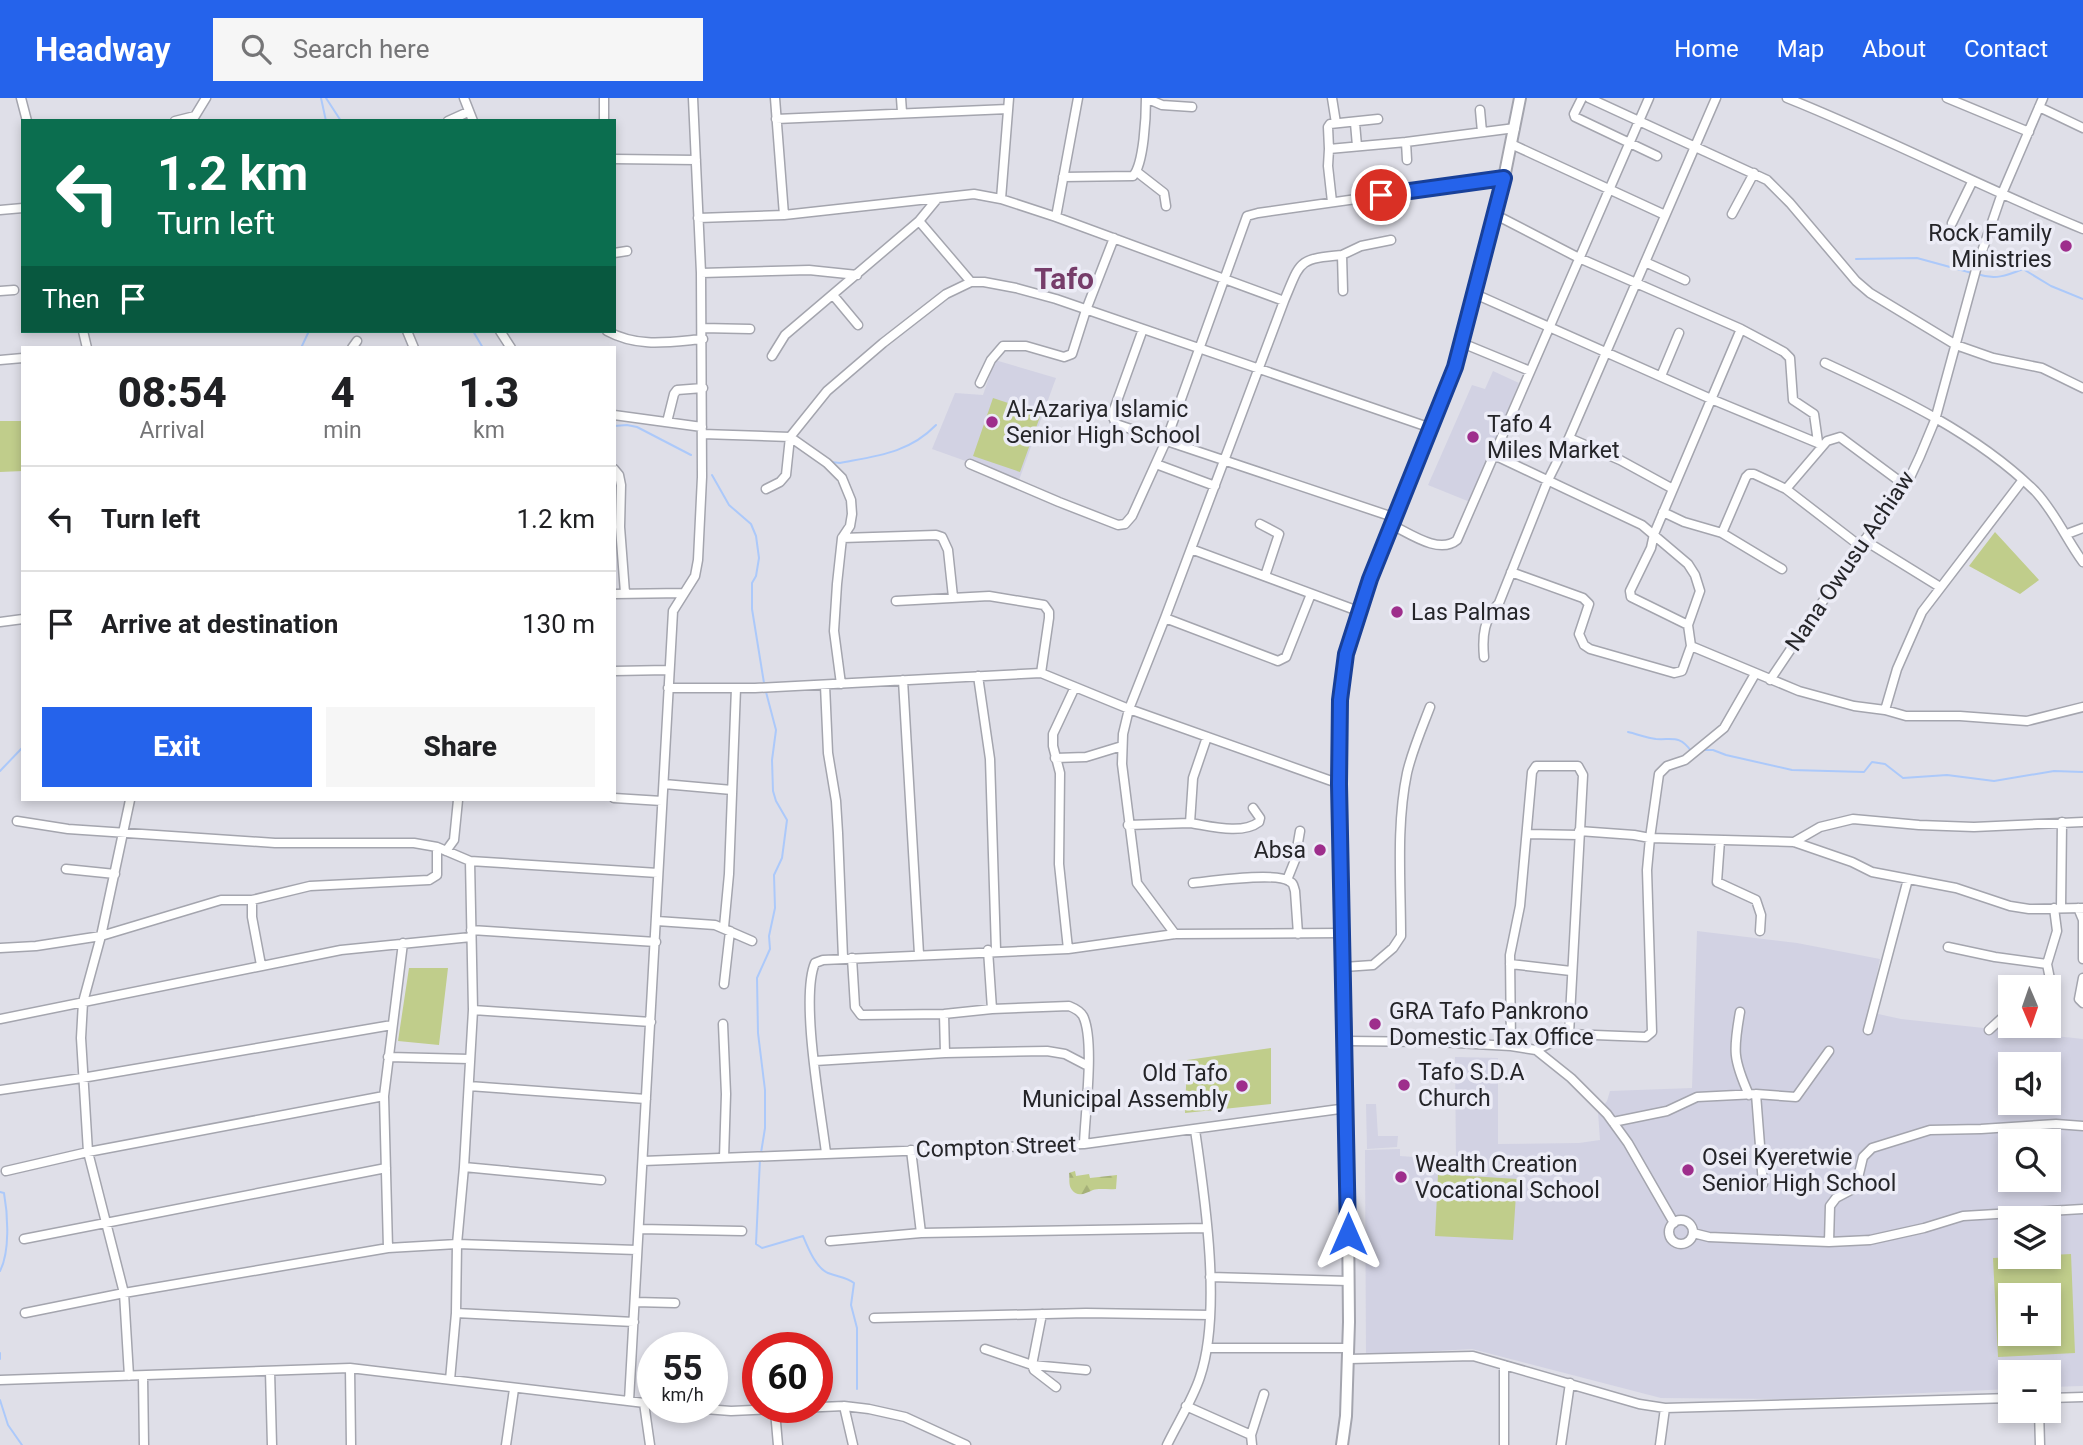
<!DOCTYPE html>
<meta charset="utf-8">
<style>
body{margin:0;font-family:Roboto,sans-serif;background:#f6f6f6;color:#202124;height:100vh;display:flex;flex-direction:column;font-size:26px;white-space:nowrap}
*{box-sizing:border-box;margin:0}
p{font-size:23px;color:#757577}
.icon{flex:none;width:38px;height:38px;fill:none;stroke:currentColor;stroke-width:2;stroke-linecap:round;stroke-linejoin:round}
.map{position:relative;flex:1;overflow:hidden}
.side{position:absolute;left:21px;top:248px;width:595px;height:455px;display:flex;flex-direction:column;background:#fff;border-radius:0px;box-shadow:0 4px 10px #0003}
.side>*{flex:none}
.guide{position:absolute;left:21px;top:21px;width:595px;height:214px;border-radius:0px;box-shadow:0 4px 10px #0003;background:#0b6e4f;color:#fff;overflow:hidden}
.needle{width:46px;rotate:178deg}
.tools{position:absolute;left:1998px;top:877px;display:grid;gap:14px}
.tools a{display:grid;place-items:center;width:63px;height:63px;border-radius:0px;background:#fff;box-shadow:0 4px 10px #0003;font-size:35px}
.speed{position:absolute;left:637px;top:1234px;display:flex;gap:14px;font-size:35px;font-weight:700;text-align:center}
.speed>*{display:grid;place-content:center;width:91px;height:91px;border-radius:50%;background:#fff;box-shadow:0 4px 10px #0003;line-height:1}
.speed small{font-size:18px;font-weight:400}
.speed .limit{border:10px solid #d22;background:#fff;color:#111}
.pin{position:absolute;display:grid;place-items:center;width:60px;height:60px;color:#fff;margin:-30px;border:4px solid #fff;border-radius:50%;box-shadow:0 2px 7px #0007}
.me{position:absolute;width:77px;margin:-38px;rotate:0deg;stroke-linejoin:round;filter:drop-shadow(0 0 5px #0008)}
.turn{display:flex;align-items:center;gap:24px;height:147px;padding:0 21px;font-size:32px}
.turn .icon{width:91px;height:91px;stroke-width:2.5}
.turn b{display:block;font-size:49px;line-height:60px}
.then{display:flex;align-items:center;height:66px;padding:0 21px;background:#0003;gap:14px;font-size:26px}
.eta{display:flex;justify-content:space-evenly;align-items:center;height:119px;text-align:center}
.eta b{font-size:42px;font-weight:800;line-height:49px}
.button{display:flex;gap:14px;margin-top:auto;padding:14px 21px}
.button a{flex:1;height:80px;border-radius:0px;background:#2563eb;color:#fff;font-size:28px;font-weight:800;line-height:80px;text-align:center}
.button a+a{background:#f6f6f6;color:#202124}
ul{padding:0;list-style:none}
li{display:flex;align-items:center;gap:21px;height:105px;padding:0 21px;border-top:2px solid #e0e0e0}
li div{flex:1}
li b{display:block;font-size:26px}
li em{font-style:normal}
header{display:flex;align-items:center;gap:42px;box-sizing:border-box;height:98px;padding:0 35px;background:#2563eb;color:#fff}
header strong{font-size:33px}
nav{display:flex;gap:38px;margin-inline-start:auto;font-size:24px}
.search{width:490px;height:63px;background:#f6f6f6;display:flex;align-items:center;gap:18px;box-sizing:border-box;padding:0 24px;border-radius:0px;color:#757577;font-size:26px}
.map>svg:first-child{display:block}
.built{fill:#d2d2e3;fill-rule:evenodd}
.grass{fill:#c0cd8b;fill-rule:evenodd}
.forest{fill:url(#forest-firs)}
.lines{fill:none;stroke-linecap:round;stroke-linejoin:round}
.stream{stroke:#acc9fa;stroke-width:2}
.minor-casing{stroke:#a4a5ae;stroke-width:11}
.major-casing{stroke:#a4a5ae;stroke-width:14}
.minor{stroke:#fff;stroke-width:8}
.major{stroke:#fff;stroke-width:10}
.route-casing{stroke:#184099;stroke-width:18}
.route{stroke:#2563eb;stroke-width:12}
.poi-dot{fill:#9e2e8c;stroke:#ececf6;stroke-width:2.5}
.labels{text-anchor:middle;dominant-baseline:central;stroke-width:7;stroke-linejoin:round;paint-order:stroke}
.poi-label{font-size:23px;fill:#252529;stroke:#ececf6;text-anchor:start}
.street-label{font-size:23px;fill:#252529;stroke:#ececf6}
.district-label{font-size:30px;font-weight:bold;fill:#763d6a;stroke:#ececf6}
</style>
<header>
<strong>Headway</strong>
<div class="search"><svg class="icon" aria-label="search" viewBox="0 0 24 24"><circle cx="10" cy="10" r="6"/><path d="M15 15l6 6"/></svg>Search here</div>
<nav><a>Home</a><a>Map</a><a>About</a><a>Contact</a></nav>
</header>
<div class="map">
<svg width="2083" height="1347" viewBox="0 0 2083 1347">
<defs>
<pattern id="forest-firs" width="22" height="20" patternUnits="userSpaceOnUse" patternTransform="scale(1.75)"><rect width="22" height="20" fill="#c0cd8b"/><path d="M5 1l3.5 6h-7zM16 11l3.5 6h-7z" fill="#a5b078"/></pattern>
</defs>
<rect width="100%" height="100%" fill="#dfdfe8"/>
<path class="built" d="M995 262 1056 280 1019 382 932 351 955 295 983 297Z
M1493 273 1519 285 1470 404 1428 387 1472 287 1485 291Z
M1697 833 1797 845 1880 861 1869 914 1901 921 2083 941V1288L2049 1289V1274H2011V1291L1790 1301 1661 1300 1472 1251 1366 1257 1365 1052 1400 1051V1058L1456 1062 1455 959 1498 960V1046L1579 1045 1600 1042 1598 1014 1607 1003 1610 993 1692 990ZM2011 966H2049V1004H2011ZM2011 1043H2049V1082H2011ZM2011 1120H2049V1158H2011ZM2011 1197H2049V1236H2011Z
M1366 1006H1376L1378 1038H1398L1397 1049 1367 1051Z"/>
<path class="grass" d="M993 300 1041 316 1020 374 973 358Z
M0 323H23V373L0 374Z
M1995 434 2039 482 2020 496 1969 468Z
M409 870H448L439 947 398 943Z
M1271 950V1006L1185 1015 1187 962Z
M1438 1076 1517 1081 1513 1142 1435 1138Z
M2071 1156 2075 1255 1998 1259 1993 1160ZM2011 1197H2049V1236H2011Z"/>
<path class="forest" d="M1075 1073 1076 1078 1089 1076 1090 1080 1117 1077 1116 1091C1109 1092 1099 1090 1093 1092 1086 1095 1078 1100 1072 1092 1068 1087 1070 1080 1069 1075Z"/>
<g class="lines">
<path class="stream" d="M321 0 326 23
M326 0 341 23
M1856 161 1917 160 1972 175
M1977 176C1995 182 2006 178 2023 171L2051 188 2083 201
M473 233 483 250
M301 250 309 233
M614 328 627 327 637 329 691 357
M831 364 840 365C877 358 909 355 936 327
M712 377 729 407 751 426 756 438 759 460 756 478 752 485V511L764 585
M1628 634C1637 636 1647 640 1656 641 1673 642 1680 637 1691 653
M1702 652H1713L1726 657 1792 672 1864 674 1872 664 1885 666 1903 680 1947 677 1994 683 2054 673 2083 674
M0 673 23 649
M761 1055 765 1030V992L758 935 757 880 770 851 769 838 775 810 774 777 782 760 787 722 776 703 773 693 772 662 776 632 766 594
M760 1061 756 1146 762 1150 803 1138C808 1150 816 1170 828 1175 838 1179 846 1179 854 1185L851 1207 857 1230V1291
M0 1094 4 1095C8 1117 10 1154 0 1173
M0 1255V1261
M0 1302 8 1327 22 1347"/>
<g class="minor-casing">
<path id="minor" d="M21 0 27 23
M464 0 473 23
M604 0V23
M775 0 784 117
M901 0 902 14
M1332 0 1336 25
M1582 0 1574 16 1575 19 1657 58
M1589 0 1767 82 1790 105 1856 183 1870 195 1956 247 1993 260 2042 270 2083 290
M1787 0C1887 40 1983 90 2083 131
M1947 0 2029 34
M2039 9 2083 30
M1480 12 1482 34
M776 21 1008 11
M175 23 195 18 206 0
M448 23 468 14
M1355 25 1357 48
M1406 44 1515 30
M1511 46 1665 117
M1329 51 1328 29 1330 26 1378 21
M614 61 696 62
M1137 74 1164 95 1166 108
M1063 79 1133 78C1144 66 1146 17 1146 0L1162 7 1192 9
M1001 101 1009 0
M1332 104 1328 68 1329 51 1406 44 1407 62
M0 112 23 110
M1494 116 1579 160 1741 231 1784 254 1790 260 1793 302 1814 316 1818 344
M1732 116 1754 75
M1056 119 1078 0
M698 120 784 117 974 96 1001 101 1056 119 1284 203
M919 123 971 184
M1952 125 1972 84
M614 155 627 153
M1342 157 1361 148 1391 142
M1645 164 1685 182
M701 175 809 172 857 177
M0 193 14 192
M1475 196 1711 301 1820 346
M833 197 858 227
M702 230 750 231
M1143 231 1112 317 1116 326 1393 419
M83 233 87 250
M407 233 414 250
M500 233 511 250
M607 233C638 250 669 244 703 241
M1462 245 1530 273
M352 250 357 243
M772 258 785 237 919 123 937 101
M0 262 23 260
M1825 265C1899 299 1977 336 2035 393 2055 414 2066 441 2083 464
M1661 278 1679 235
M980 285 991 262 1003 248H1026L1064 259 1072 256 1086 212 1114 140
M614 317 702 329
M667 324 674 296 677 292 703 290
M702 336 790 339 827 365 842 380 851 402 852 416 850 428 842 440 837 486 834 533 841 586
M1569 340 1620 362 1673 391
M1494 357 1642 427 1688 466 1695 477 1700 493 1688 527 1691 548 1682 573 1674 575 1590 551 1584 547 1579 536 1589 506 1583 500 1511 474
M970 366 1059 404 1118 427 1125 426 1132 418 1166 343 1247 118 1258 115 1504 80
M1156 366 1215 388
M614 371 619 377 621 387 620 429 625 495
M766 391 780 384 786 377 790 339 827 293 883 245 946 196 971 184H984L1016 190 1056 201 1431 330
M1786 391 1827 343 1840 339 1906 388
M1663 414 1684 424 1722 435 1782 471
M1260 426 1279 436 1265 478
M1390 426C1409 435 1439 457 1457 442L1649 0
M1722 435 1746 379 1749 376H1754L1786 391 1860 448
M2067 436 2083 430
M842 440 936 437 942 439 948 452 953 499
M1864 442 1940 489
M1191 451 1358 513
M614 496 684 495
M896 503 989 498 1044 507 1049 514V520L1041 575
M1165 520 1278 563 1286 559 1311 496
M0 524 23 521
M1688 527 1631 499 1630 493 1651 450 1654 436 1741 231
M1691 548 1799 593 1854 608 1885 612 1906 618H1960L2027 623 2083 609
M1484 559C1482 537 1484 521 1499 505L1548 382 1569 340 1716 0
M614 573 668 572
M978 578 990 661 996 852
M903 582 919 856
M1770 582 1860 448 1906 388 1920 358 1935 322 1977 168 2001 98 2043 0
M825 587 828 655 836 703 838 735 843 860
M668 590H755L1041 575 1129 611 1340 686
M1885 612 1897 571 1922 514 2022 383
M1055 660 1086 659 1122 648
M664 686 732 692
M614 700 662 703
M17 723 68 731 275 745H414L437 749 470 763 658 775
M1190 725C1210 728 1242 737 1259 724L1260 720 1253 710
M1128 727 1190 725 1193 680 1207 639
M1579 733 1634 737 1650 740 1659 676 1667 668 1685 662 1724 630 1755 576
M1528 736 1579 737
M1720 742 1717 784 1756 802 1761 817 1760 833
M1794 744 1820 729 1853 721 1919 727 1974 729 2083 724
M446 753 454 742 458 702
M66 771 115 776
M1287 782 1295 762 1300 733
M1193 785C1213 783 1275 774 1289 783 1294 786 1293 787 1295 793L1298 836
M252 802 310 788 429 782 437 777V749
M2061 809 2062 724
M2078 810 2083 822V861
M657 823 715 827 752 843
M724 829 729 776 736 590
M471 832 656 844
M1175 836 1137 785 1122 666 1123 636 1129 611 1165 520 1284 203C1301 163 1297 161 1342 157L1343 193
M1948 849 1995 859 2047 866
M0 850 36 848 101 838 221 802H252V819L261 867
M1068 851 1059 766 1060 675 1053 648V636L1075 589
M988 852 992 911
M852 860 855 909 861 917 944 916 992 911 1069 908C1074 910 1080 913 1083 918 1095 942 1085 1016 1084 1046
M1510 866 1571 873
M1344 869 1373 867 1393 850 1401 838C1401 784 1396 728 1407 675 1412 653 1422 630 1430 609
M2083 880 2079 901 2083 905
M724 886 730 833
M2049 889 2050 881 2047 866 2057 833 2054 810
M473 912 651 924
M1740 914C1733 953 1733 961 1749 997
M944 916 945 955
M0 921 341 852 471 839
M723 926 726 996 724 1060
M1868 932 1908 781
M1989 932 2002 920H2011
M1346 943 1438 944 1511 948 1536 952 1571 980 1607 1016 1628 1045 1674 1125
M1511 948 1510 857 1520 808 1532 674 1536 668H1578L1583 677 1569 936
M1536 952 1569 936 1646 939 1652 934 1647 772 1650 740 1794 744 1852 764 1872 774 1956 790 2010 808 2029 811 2083 810
M388 959 470 961
M815 963 945 955 1047 953 1065 956 1088 968
M469 988 646 1001
M0 992 82 980 392 927
M1756 996 1763 1086
M1613 1024 1667 1013 1697 999 1756 996 1796 999 1829 953
M911 1052 921 1135
M826 1055C821 1013 800 900 815 865L823 862 1068 851 1175 836 1343 835
M643 1063 1084 1046 1347 1010
M464 1069 601 1082
M6 1073 88 1054 384 998
M1669 1134a12 12 0 1 1 24 0a12 12 0 1 1-24 0Z
M639 1131 742 1133
M1693 1135 1709 1139 1829 1144 1870 1142 1924 1130 1963 1118 2083 1111
M24 1141 386 1070
M830 1143 921 1135 1206 1130
M1829 1144 1830 1108 1836 1100 1853 1091 1857 1084 1863 1059 1872 1050 1930 1032 1981 1031 2056 1026 2083 1028
M388 1150 384 998 403 845
M1210 1179 1348 1183
M635 1204 675 1205
M25 1215 124 1195 388 1150 457 1146 637 1152
M456 1215 634 1224
M1042 1216 1032 1267 1034 1272 1056 1289
M874 1220 1086 1215 1210 1217
M1207 1250H1349
M985 1251 1032 1267 1086 1272
M1349 1261 1473 1258 1639 1306 1665 1310 2011 1300
M350 1270 351 1347
M270 1273 272 1347
M129 1278 124 1195 88 1054 81 940 83 904 101 838 130 702
M143 1278 144 1347
M0 1282 350 1270 653 1306
M450 1282 456 1215 457 1146 464 1069 473 912 470 763
M2049 1300 2083 1299
M629 1303 673 513 695 478 698 462 702 379 701 175 693 0
M644 1305 650 1347
M844 1308 853 1347
M1186 1308 1251 1337 1252 1347
M679 1309 731 1313 844 1308 869 1311 905 1319 966 1347
M2039 1312 2040 1347
M775 1313 778 1347
M1251 1337 1264 1296
M506 1347 514 1291
M1167 1347C1177 1326 1193 1301 1200 1279 1222 1214 1205 1100 1195 1032
M1504 1347V1267
M1561 1347 1570 1285
M1660 1347 1665 1310"/>
</g>
<g class="major-casing">
<path id="major" d="M1342 1347 1346 1318 1349 1224 1347 1010 1340 686V602L1346 556 1369 481 1455 269 1504 80 1520 0"/>
</g>
<use href="#minor" class="minor"/>
<use href="#major" class="major"/>
</g>
<g class="lines">
<g class="route-casing">
<path id="route" d="M1348 1136 1339 686 1340 602 1346 556 1370 481 1455 269 1504 80 1381 97"/>
</g>
<use href="#route" class="route"/>
</g>
<g class="poi-dot">
<circle cx="2066" cy="148" r="7"/>
<circle cx="992" cy="324" r="7"/>
<circle cx="1473" cy="339" r="7"/>
<circle cx="1397" cy="514" r="7"/>
<circle cx="1320" cy="752" r="7"/>
<circle cx="1375" cy="926" r="7"/>
<circle cx="1404" cy="987" r="7"/>
<circle cx="1242" cy="988" r="7"/>
<circle cx="1688" cy="1072" r="7"/>
<circle cx="1401" cy="1079" r="7"/>
</g>
<g class="labels">
<g class="poi-label">
<text x="2052" y="135" text-anchor="end">Rock Family<tspan x="2052" dy="26">Ministries</tspan></text>
<text x="1006" y="311">Al-Azariya Islamic<tspan x="1006" dy="26">Senior High School</tspan></text>
<text x="1487" y="326">Tafo 4<tspan x="1487" dy="26">Miles Market</tspan></text>
<text x="1411" y="514">Las Palmas</text>
<text x="1306" y="752" text-anchor="end">Absa</text>
<text x="1389" y="913">GRA Tafo Pankrono<tspan x="1389" dy="26">Domestic Tax Office</tspan></text>
<text x="1418" y="974">Tafo S.D.A<tspan x="1418" dy="26">Church</tspan></text>
<text x="1228" y="975" text-anchor="end">Old Tafo<tspan x="1228" dy="26">Municipal Assembly</tspan></text>
<text x="1702" y="1059">Osei Kyeretwie<tspan x="1702" dy="26">Senior High School</tspan></text>
<text x="1415" y="1066">Wealth Creation<tspan x="1415" dy="26">Vocational School</tspan></text>
</g>
<g class="street-label">
<text transform="translate(1850 463) rotate(-56)">Nana Owusu Achiaw</text>
<text transform="translate(996 1049) rotate(-2)">Compton Street</text>
</g>
<g class="district-label">
<text x="1064" y="180">Tafo</text>
</g>
</g>
</svg>
<div class="tools">
<a><svg class="needle" viewBox="-14 -14 28 28"><path d="M0-13l5 13h-10z" fill="#e53935"/><path d="M0 13l5-13h-10z" fill="#757577"/></svg></a>
<a><svg class="icon" aria-label="sound" viewBox="0 0 24 24"><path d="M4 9h4l5-4v14l-5-4H4zM17 9q2 3 0 6"/></svg></a>
<a><svg class="icon" aria-label="search" viewBox="0 0 24 24"><circle cx="10" cy="10" r="6"/><path d="M15 15l6 6"/></svg></a>
<a><svg class="icon" aria-label="layers" viewBox="0 0 24 24"><path d="M12 4l9 5-9 5-9-5zM3 14l9 5 9-5"/></svg></a>
<a>+</a>
<a>−</a>
</div>
<div class="speed"><div>55<small>km/h</small></div><div class="limit">60</div></div>
<div class="pin" style="left:1381px;top:97px;background:#d93025"><svg class="icon" aria-label="arrive" viewBox="0 0 24 24"><path d="M6 21V4h12l-3 4 3 4H6"/></svg></div>
<svg class="me" style="left:1348px;top:1136px" viewBox="-20 -20 40 40"><path d="M0-17L14 15 0 8-14 15z" fill="#2563eb" stroke="#fff" stroke-width="4"/></svg>
<div class="guide">
<div class="turn"><svg class="icon" aria-label="left" viewBox="0 0 24 24"><path d="M17 20v-9H6M10 6l-5 5 5 5"/></svg><div><b>1.2 km</b>Turn left</div></div>
<div class="then">Then<svg class="icon" aria-label="arrive" viewBox="0 0 24 24"><path d="M6 21V4h12l-3 4 3 4H6"/></svg></div>
</div>
<section class="side">
<div class="eta">
<div><b>08:54</b><p>Arrival</p></div>
<div><b>4</b><p>min</p></div>
<div><b>1.3</b><p>km</p></div>
</div>
<ul>
<li><svg class="icon" aria-label="left" viewBox="0 0 24 24"><path d="M17 20v-9H6M10 6l-5 5 5 5"/></svg><div><b>Turn left</b></div><em>1.2 km</em></li>
<li><svg class="icon" aria-label="arrive" viewBox="0 0 24 24"><path d="M6 21V4h12l-3 4 3 4H6"/></svg><div><b>Arrive at destination</b></div><em>130 m</em></li>
</ul>
<div class="button"><a>Exit</a><a>Share</a></div>
</section>
</div>
